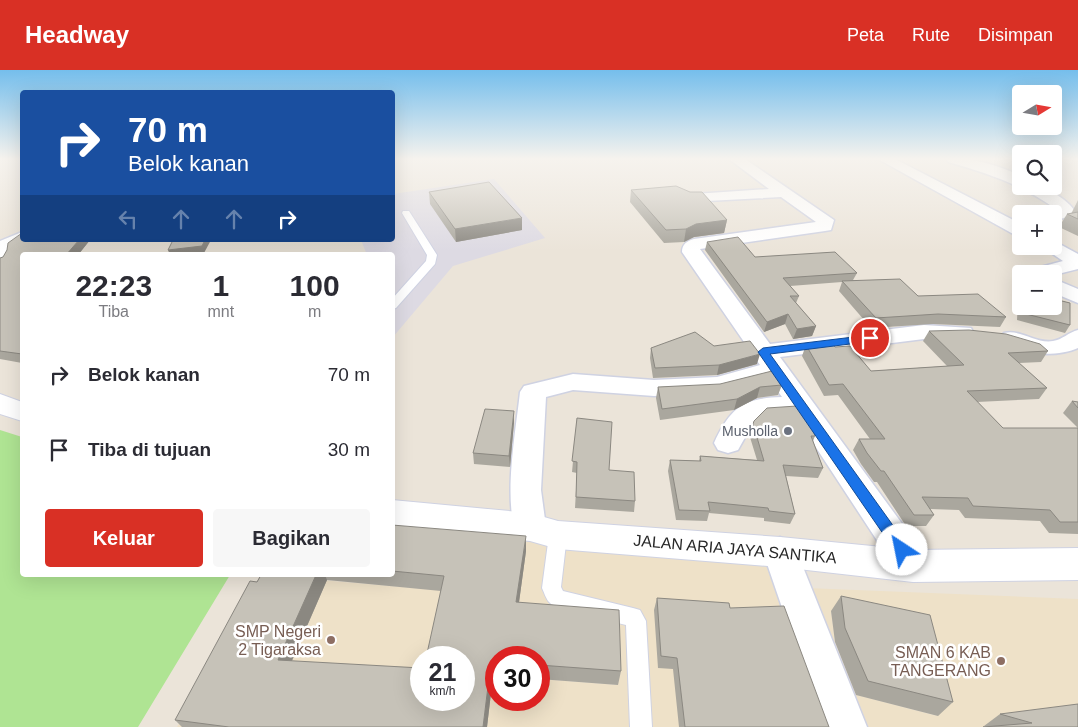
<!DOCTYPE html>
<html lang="id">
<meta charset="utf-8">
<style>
body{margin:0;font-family:Helvetica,sans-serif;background:#f7f7f7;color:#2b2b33;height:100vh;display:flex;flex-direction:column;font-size:19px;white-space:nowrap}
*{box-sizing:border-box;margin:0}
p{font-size:16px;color:#7c7c81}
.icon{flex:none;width:28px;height:28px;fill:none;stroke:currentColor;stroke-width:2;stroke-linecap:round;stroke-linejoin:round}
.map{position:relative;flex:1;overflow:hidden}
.side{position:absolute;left:20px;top:182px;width:375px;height:325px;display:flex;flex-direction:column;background:#fff;border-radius:5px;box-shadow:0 5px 20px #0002}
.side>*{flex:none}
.banner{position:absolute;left:20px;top:20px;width:375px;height:152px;border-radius:5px;box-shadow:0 5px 20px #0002;background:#1a4fa0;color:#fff;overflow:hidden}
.needle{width:32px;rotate:79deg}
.buttons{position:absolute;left:1012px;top:15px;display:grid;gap:10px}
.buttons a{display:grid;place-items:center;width:50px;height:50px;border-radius:5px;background:#fff;box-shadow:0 5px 20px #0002;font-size:25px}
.speed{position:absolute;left:410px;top:576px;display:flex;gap:10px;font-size:25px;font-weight:700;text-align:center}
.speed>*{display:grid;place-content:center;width:65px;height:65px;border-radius:50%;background:#fff;box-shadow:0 5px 20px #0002;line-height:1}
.speed small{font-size:12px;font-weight:400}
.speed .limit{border:8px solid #d22;background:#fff;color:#111}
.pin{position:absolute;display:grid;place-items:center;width:42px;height:42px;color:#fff;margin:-21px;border:2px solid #fff;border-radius:50%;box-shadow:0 1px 5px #0007}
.me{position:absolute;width:55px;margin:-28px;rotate:326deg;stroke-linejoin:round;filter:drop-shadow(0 0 4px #0008)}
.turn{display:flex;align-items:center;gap:18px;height:105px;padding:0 25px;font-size:22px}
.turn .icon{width:65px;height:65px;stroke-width:2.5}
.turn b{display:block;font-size:35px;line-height:42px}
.lanes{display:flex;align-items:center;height:48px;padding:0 25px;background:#0003;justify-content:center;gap:25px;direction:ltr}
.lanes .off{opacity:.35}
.eta{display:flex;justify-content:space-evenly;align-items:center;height:85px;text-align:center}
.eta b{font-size:30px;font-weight:700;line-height:35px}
.primary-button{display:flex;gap:10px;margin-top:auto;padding:10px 25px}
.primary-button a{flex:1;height:58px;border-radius:5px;background:#d93025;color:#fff;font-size:20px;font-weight:700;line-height:58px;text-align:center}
.primary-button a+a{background:#f7f7f7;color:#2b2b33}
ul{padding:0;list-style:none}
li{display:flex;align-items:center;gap:15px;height:75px;padding:0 25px}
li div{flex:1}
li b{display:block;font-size:19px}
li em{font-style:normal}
header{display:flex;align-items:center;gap:30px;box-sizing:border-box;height:70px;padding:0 25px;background:#d93025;color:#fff}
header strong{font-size:24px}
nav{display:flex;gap:28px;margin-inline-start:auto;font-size:18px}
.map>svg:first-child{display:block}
.industrial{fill:#dddae3}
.education{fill:#eee1c8;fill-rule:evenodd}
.green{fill:#afe493}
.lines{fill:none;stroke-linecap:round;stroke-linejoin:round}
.service-casing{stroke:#cfd2e2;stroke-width:2}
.minor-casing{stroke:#cfd2e2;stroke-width:3}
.tertiary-casing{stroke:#cfd2e2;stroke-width:2}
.service{fill:#fff;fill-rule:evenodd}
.minor{fill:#fff;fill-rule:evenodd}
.tertiary{fill:#fff;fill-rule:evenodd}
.wall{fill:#aaa79e;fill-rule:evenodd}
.shaded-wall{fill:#8b8881}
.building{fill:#c6c2b8;stroke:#8b8881}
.route{fill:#1a73e8;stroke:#114b97}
.worship-dot{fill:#6b7280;stroke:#fff;stroke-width:2}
.education-dot{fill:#8d6e63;stroke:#fff;stroke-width:2}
.labels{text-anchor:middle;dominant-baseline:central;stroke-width:5;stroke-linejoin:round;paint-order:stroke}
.worship-label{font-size:14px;fill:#5b616d;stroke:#fff;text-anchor:end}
.near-street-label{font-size:16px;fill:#282828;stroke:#fff}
.near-education-label{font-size:16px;fill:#785e54;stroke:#fff;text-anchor:end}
</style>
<header>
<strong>Headway</strong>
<nav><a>Peta</a><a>Rute</a><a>Disimpan</a></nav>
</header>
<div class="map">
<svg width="1078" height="657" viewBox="0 0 1078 657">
<rect width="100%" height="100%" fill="#ebe4d9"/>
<path class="industrial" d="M494 109 545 168 453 196 393 267 392 185H367L361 170H392L393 124Z"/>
<path class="education" d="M393 454 781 497 834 657H487L491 615 464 604 496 606V630H539V609L618 615 616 554 433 587 421 588V611L268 657H177L262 505 520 527Z
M806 518 1078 529V644L997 657H842ZM831 541 937 646 841 621Z"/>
<path class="green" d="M0 360 22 367V505H230L138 657H0Z"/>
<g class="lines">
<g class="service-casing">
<path id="service" d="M403 141H409L437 185 435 194 396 238 392 239V229L426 191 427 185 402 143Z
M558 458 564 460 567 465 561 517 563 521 633 538 640 540 646 551 652 657H630L626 555C612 551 556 541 549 532 546 529 544 522 542 518L549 465 552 460Z"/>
</g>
<g class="minor-casing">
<path id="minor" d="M729 89H745L834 150 831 160 825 161 700 179 770 274 924 255 971 258 974 263 971 268 963 270 924 269 780 287 925 485 930 496 925 507 913 511 901 507 794 344C752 345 758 346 738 380L728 383 718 380 714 373C730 338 743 328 782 327L769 309 717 323 654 326 573 320 546 327 541 420 546 457 542 467 530 470 518 467C502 434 516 360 520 322L524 316 573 304 654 310 717 307 760 295 682 182C682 174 687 171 694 169L816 152 781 127 688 132 686 129 694 124 769 119Z
M878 89H895L1021 154V166L1015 165Z
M946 89C971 87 998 95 1021 106V116C1041 116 1063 124 1075 141L1073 145 1054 151V144H1047L1056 139C1020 114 990 104 948 92Z
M22 162V170H29L11 180V187L7 194 0 196V171Z
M1054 171 1078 184V199L1054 205 1026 204 1029 200 1063 191 1041 176H1054Z
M1054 209 1078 219V233L1054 223Z
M1078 260V278C1059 287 1014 287 1000 268L1004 263C1021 259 1036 274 1053 271 1062 270 1069 262 1078 260Z
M780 467 792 472 797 482 867 657H823L763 482 768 472Z"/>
</g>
<g class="tertiary-casing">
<path id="tertiary" d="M0 324 22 332V351L0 344Z
M392 430 530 443 558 451 780 467 913 480 1078 478V510L913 512 780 497 558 479 530 471 392 457Z"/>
</g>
<use href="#service" class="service"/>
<use href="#minor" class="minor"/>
<use href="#tertiary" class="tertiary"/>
</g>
<path class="wall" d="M631 120 727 150 724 163 694 167 684 172 664 173 630 132Z
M429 122 522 160 456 172 430 134Z
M1078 130V166L1059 157 1067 144H1071Z
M90 170 78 185H22V293L0 289V188Z
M707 172 755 187 857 203 853 210 1006 247 1000 257 933 254 871 258 839 221 842 212 790 216 799 226 796 233 816 256 812 266 793 269 785 254 764 262 705 180Z
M1021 225V236H1054L1070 255 1065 263 1017 250 1018 229Z
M929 261 1048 281 1041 292 1019 293 1047 318 1039 329 977 332 1003 358H1078V464L1049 463 1040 451 965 448 959 440 930 439 934 445 926 456H906L877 412H874L861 394 853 380 859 369H870L838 325 824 326 802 286 806 275 835 277 871 301 947 296 923 271Z
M714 276 757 294 717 305 653 308 650 288 651 278Z
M782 315 778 325 757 328 734 340 660 350 656 328 658 317Z
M1072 331 1078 332V358L1063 343Z
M577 348 609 400 635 431 634 442 575 438 577 403 572 402Z
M514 352 510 397 474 394 473 383Z
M753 354 815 366 813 371 823 398 818 408 786 406 795 444 790 454 764 451V448L709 443 707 451 676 450 668 401 670 390 699 391 700 386 757 390 749 364Z
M392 455 526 481 519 532 621 601 618 615 539 609V588H496V606H493L487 657H182L175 650 261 505H392ZM327 510 441 521 421 630 292 591Z
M841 526 953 632 938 646 856 625 835 572 831 541Z
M657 528 730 538 829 657H679L673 599 658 598 654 540Z
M1000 644 1078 657 984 656Z"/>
<path class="shaded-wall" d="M522 148V160L456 172 455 159Z
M727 150 724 163 694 167 684 172 686 159 696 154Z
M79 170H90L78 185H66Z
M205 170H211L204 183 183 185H170L168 180Z
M788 244 785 254 764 262 767 252Z
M816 256 812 266 793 269 797 259Z
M760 284 757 294 717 305 719 295Z
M760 317 757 328 734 340 737 329Z
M514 341V352L510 397 509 386Z
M526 466V481L517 547 516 532Z
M316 505H325L327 510 286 604 278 590Z
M491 592 493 606 487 657H483Z"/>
<path class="building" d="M489 112 522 148 455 159 429 122Z
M676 116 690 122H702L727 150 696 154 686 159 666 160 631 120Z
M1078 142V149L1067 144Z
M22 163V170H79L66 185H22V284L0 281V188L3 187 7 180 8 173Z
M738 167 755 187 835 182 857 203 783 208 799 226H790L816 256 797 259 788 244 767 252 707 172Z
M173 170H205L202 176 168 180Z
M900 209 918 226 978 224 1006 247 938 244 876 248 842 211Z
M1054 229 1070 233V255L1022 243V236H1054Z
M969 260 1006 264 1040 274 1048 281 1008 283 1047 318 967 321 1003 358H1078V452H1060L1050 440 973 436 968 428 922 427 934 445H914L884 401H881L867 383 859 369H885L843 314 829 315 806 275 830 271 835 277 850 276 871 301 964 295 929 261Z
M695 262 714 276 750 271 760 284 719 295 655 298 651 278Z
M772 301 782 315 760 317 737 329 662 339 658 317 720 314Z
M1072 331 1078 332V338Z
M797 336 813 360 815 366H811L823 398 783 395 795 444 769 441 768 438 708 432 710 441 679 440 670 390 701 391 700 386 764 391 753 354 754 351 767 338Z
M485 339 514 341 509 386 473 383Z
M577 348 612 352 609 400 634 402 635 431 576 427 577 392 572 391Z
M392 455 526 466 516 532 619 540 621 601 539 595V588H496V592H491L483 657H229L175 650 250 511 257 512 261 505H316L278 590 421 598V630H464V588H426L444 506 392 501Z
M841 526 930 545 953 632 868 611 845 558Z
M657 528 729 533 730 538 784 536 829 657H685L677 588 661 586Z
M1078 634V657H983L1032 653 1000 644Z"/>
<linearGradient id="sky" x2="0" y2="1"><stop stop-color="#75beec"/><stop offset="0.49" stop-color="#f6f3ee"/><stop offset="1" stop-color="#f6f3ee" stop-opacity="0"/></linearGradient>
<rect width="1078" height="181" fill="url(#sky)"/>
<path class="route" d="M870 265 875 268 874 271 770 284 907 475 909 480 907 484 902 486 897 484 758 282 763 278Z"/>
<circle class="worship-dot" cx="788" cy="361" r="5"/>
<g class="education-dot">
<circle cx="331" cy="570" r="5"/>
<circle cx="1001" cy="591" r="5"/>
</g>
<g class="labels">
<g class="worship-label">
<text x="778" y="361">Musholla</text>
</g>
<g class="near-street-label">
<text transform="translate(735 479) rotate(5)">JALAN ARIA JAYA SANTIKA</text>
</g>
<g class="near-education-label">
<text x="321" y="561">SMP Negeri<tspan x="321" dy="18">2 Tigaraksa</tspan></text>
<text x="991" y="582">SMAN 6 KAB<tspan x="991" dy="18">TANGERANG</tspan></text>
</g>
</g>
</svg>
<div class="buttons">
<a><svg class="needle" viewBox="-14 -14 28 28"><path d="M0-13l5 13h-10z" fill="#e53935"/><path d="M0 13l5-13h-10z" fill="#7c7c81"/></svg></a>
<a><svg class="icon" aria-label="search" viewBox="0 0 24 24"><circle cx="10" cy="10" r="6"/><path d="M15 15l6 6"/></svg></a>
<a>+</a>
<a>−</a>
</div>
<div class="speed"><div>21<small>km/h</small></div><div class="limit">30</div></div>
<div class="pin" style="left:870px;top:268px;background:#d93025"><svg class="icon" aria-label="arrive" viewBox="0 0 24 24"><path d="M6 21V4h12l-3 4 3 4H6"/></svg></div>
<svg class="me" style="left:902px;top:480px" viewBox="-20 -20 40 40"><circle r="19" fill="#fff"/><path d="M0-13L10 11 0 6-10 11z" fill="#1a73e8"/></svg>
<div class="banner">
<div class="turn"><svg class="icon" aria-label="right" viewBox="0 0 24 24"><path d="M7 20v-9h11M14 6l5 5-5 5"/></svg><div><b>70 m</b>Belok kanan</div></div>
<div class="lanes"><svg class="icon off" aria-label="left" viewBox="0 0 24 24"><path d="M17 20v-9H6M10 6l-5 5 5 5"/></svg><svg class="icon off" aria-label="ahead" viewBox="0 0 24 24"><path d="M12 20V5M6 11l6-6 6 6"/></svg><svg class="icon off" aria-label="ahead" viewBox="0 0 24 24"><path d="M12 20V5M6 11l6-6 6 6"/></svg><svg class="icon" aria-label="right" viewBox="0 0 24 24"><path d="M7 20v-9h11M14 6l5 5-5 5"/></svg></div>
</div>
<section class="side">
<div class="eta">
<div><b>22:23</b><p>Tiba</p></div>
<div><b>1</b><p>mnt</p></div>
<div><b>100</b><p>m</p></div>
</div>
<ul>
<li><svg class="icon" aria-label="right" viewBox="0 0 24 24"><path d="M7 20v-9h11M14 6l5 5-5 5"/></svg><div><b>Belok kanan</b></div><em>70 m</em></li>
<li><svg class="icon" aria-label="arrive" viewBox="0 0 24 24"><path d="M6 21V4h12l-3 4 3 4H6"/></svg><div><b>Tiba di tujuan</b></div><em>30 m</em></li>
</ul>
<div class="primary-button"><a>Keluar</a><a>Bagikan</a></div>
</section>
</div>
